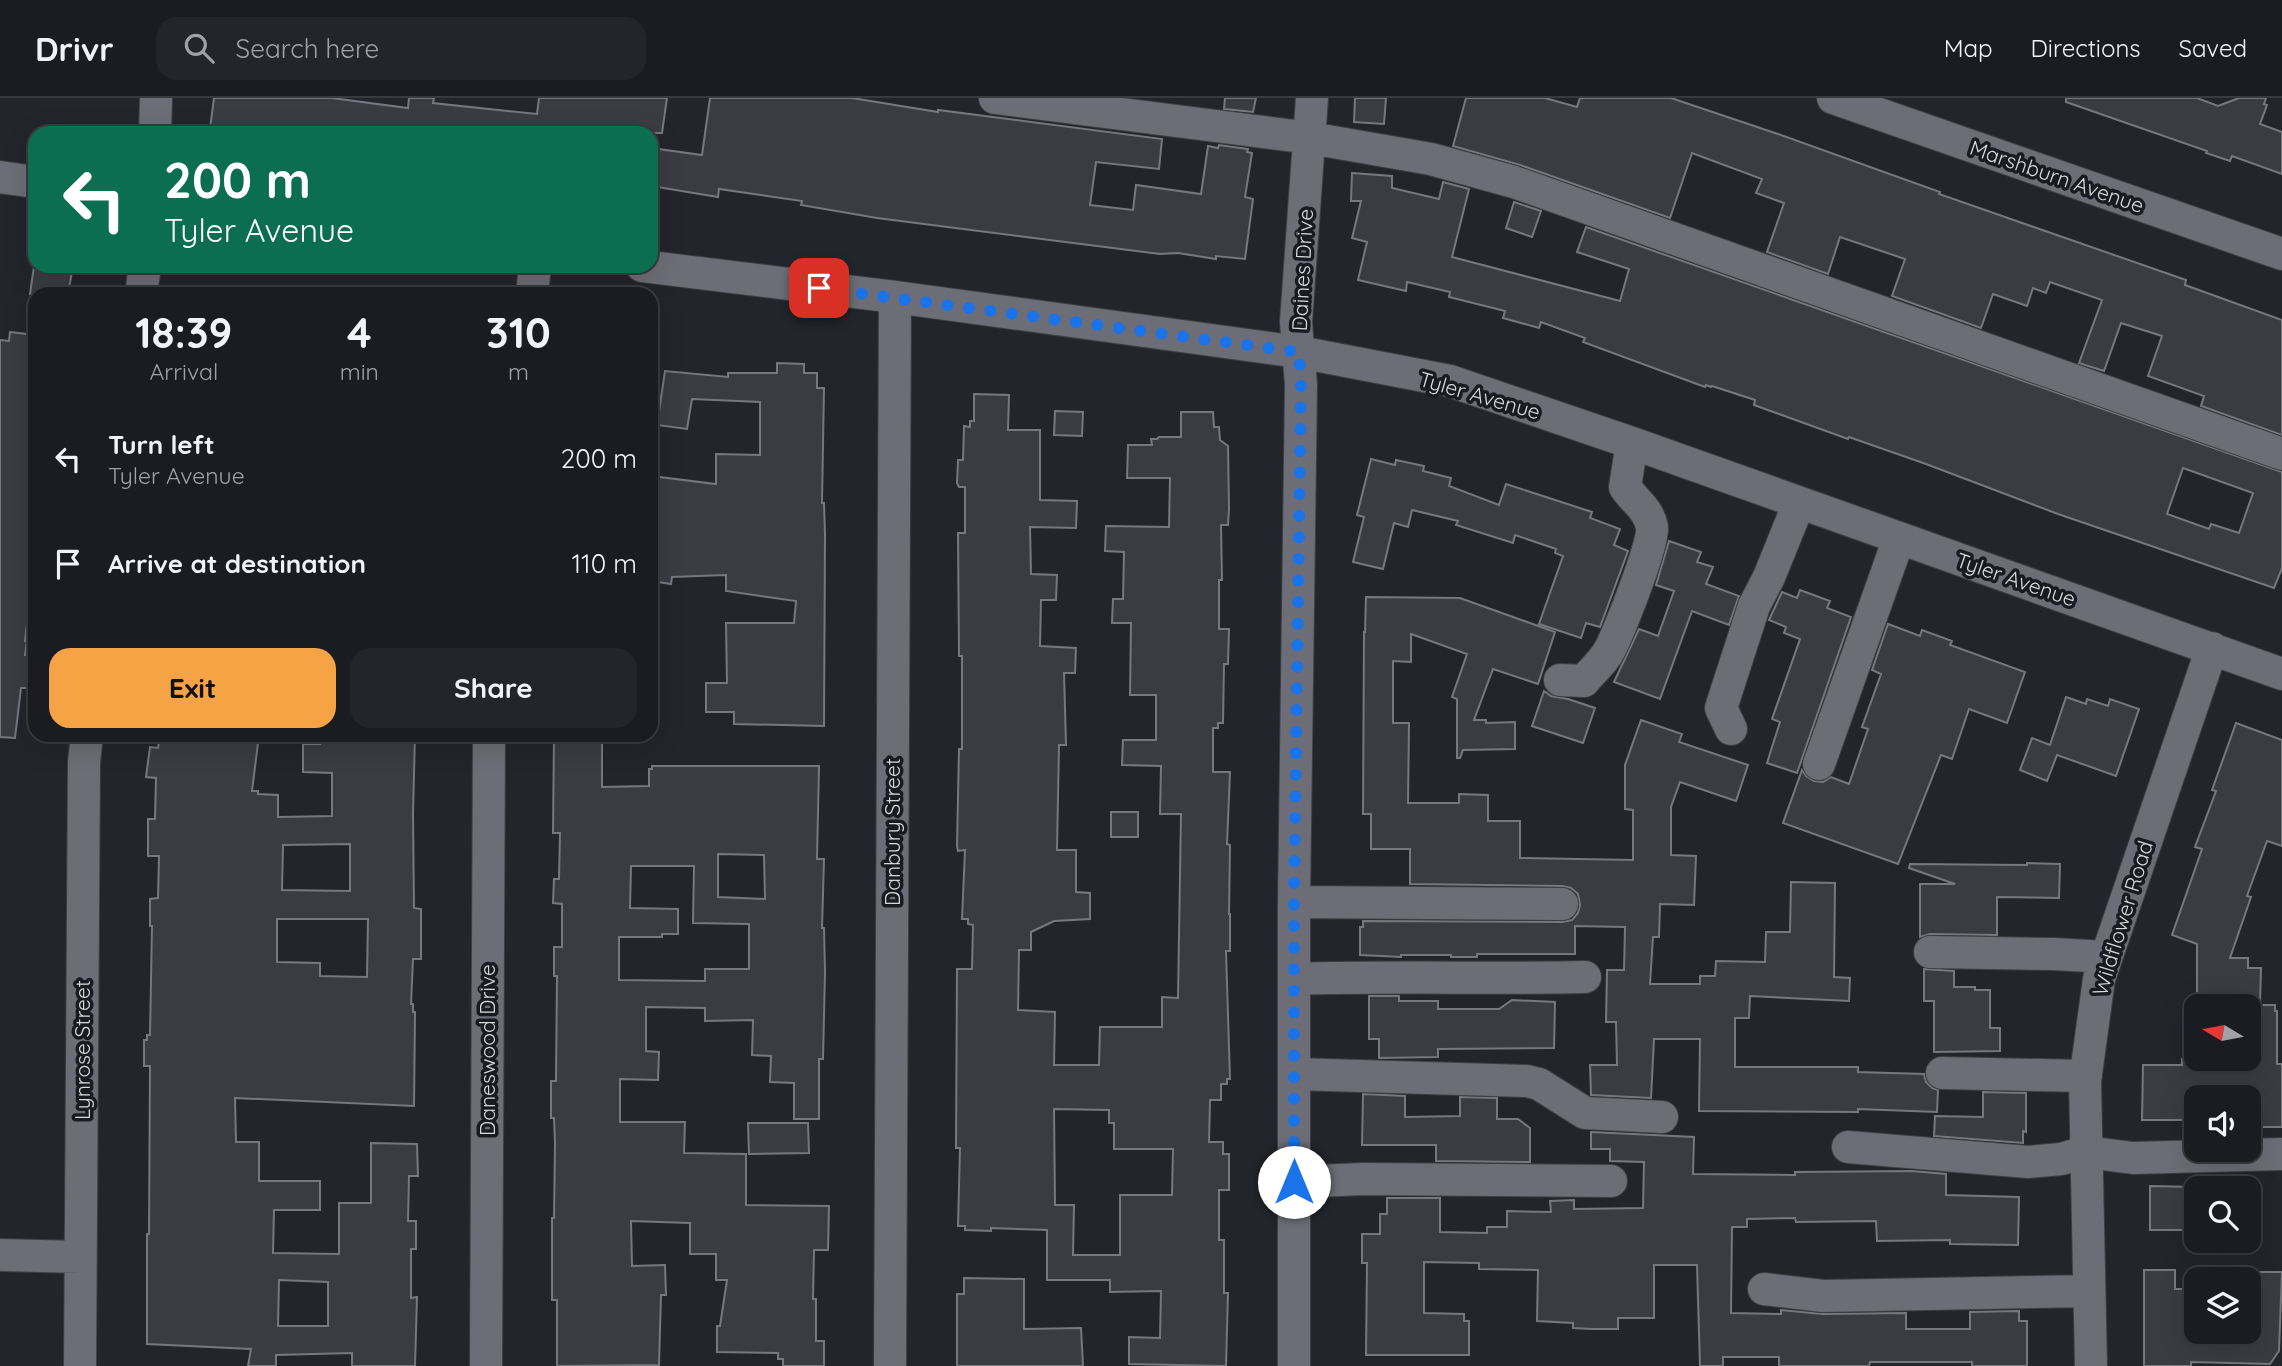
<!DOCTYPE html>
<style>
body{margin:0;font-family:Quicksand,sans-serif;background:#23252a;color:#f1f3f6;height:100vh;display:flex;flex-direction:column;font-size:26px;white-space:nowrap}
*{box-sizing:border-box;margin:0}
p{font-size:23px;color:#9fa1a5}
.icon{flex:none;width:38px;height:38px;fill:none;stroke:currentColor;stroke-width:2;stroke-linecap:round;stroke-linejoin:round}
.map{position:relative;flex:1;overflow:hidden}
.panel{position:absolute;left:28px;top:189px;width:630px;height:455px;display:flex;flex-direction:column;background:#1a1c21;border-radius:21px;box-shadow:0 7px 28px #0002,0 0 0 2px #383a3f}
.panel>*{flex:none}
.top-card{position:absolute;left:28px;top:28px;width:630px;height:147px;border-radius:21px;box-shadow:0 7px 28px #0002,0 0 0 2px #383a3f;background:#0b6e4f;color:#fff;overflow:hidden}
.needle{width:46px;rotate:280deg}
.buttons{position:absolute;left:2184px;top:896px;display:grid;gap:14px}
.buttons a{display:grid;place-items:center;width:77px;height:77px;border-radius:14px;background:#1a1c21;box-shadow:0 7px 28px #0002,0 0 0 2px #383a3f;font-size:35px}
.pin{position:absolute;display:grid;place-items:center;width:60px;height:60px;color:#fff;margin:-30px;border-radius:14px;box-shadow:0 4px 10px #0006}
.me{position:absolute;width:77px;margin:-38px;rotate:0deg;stroke-linejoin:round;filter:drop-shadow(0 0 5px #0008)}
.turn{display:flex;align-items:center;gap:24px;height:147px;padding:0 21px;font-size:32px}
.turn .icon{width:91px;height:91px;stroke-width:2.5}
.turn b{display:block;font-size:49px;line-height:60px}
.eta{display:flex;justify-content:space-evenly;align-items:center;height:119px;text-align:center}
.eta b{font-size:42px;font-weight:700;line-height:49px}
.cta{display:flex;gap:14px;margin-top:auto;padding:14px 21px}
.cta a{flex:1;height:80px;border-radius:21px;background:#f5a345;color:#111;font-size:28px;font-weight:700;line-height:80px;text-align:center}
.cta a+a{background:#23252a;color:#f1f3f6}
ul{padding:0;list-style:none}
li{display:flex;align-items:center;gap:21px;height:105px;padding:0 21px}
li div{flex:1}
li b{display:block;font-size:26px}
li em{font-style:normal}
header{display:flex;align-items:center;gap:42px;box-sizing:border-box;height:98px;padding:0 35px;background:#1a1c21;border-bottom:2px solid #383a3f}
header strong{font-size:33px}
nav{display:flex;gap:38px;margin-inline-start:auto;font-size:24px}
.search{width:490px;height:63px;background:#23252a;display:flex;align-items:center;gap:18px;box-sizing:border-box;padding:0 24px;border-radius:21px;color:#9fa1a5;font-size:26px}
.map>svg:first-child{display:block}
.building{fill:#3a3c43;stroke:#767780;stroke-width:2;fill-rule:evenodd}
.lines{fill:none;stroke-linecap:round;stroke-linejoin:round}
.minor-casing{stroke:#3e3f44;stroke-width:34}
.minor{stroke:#6c6d76;stroke-width:32}
.route{stroke:#1a73e8;stroke-width:12;stroke-dasharray:0 21.6}
.labels{text-anchor:middle;dominant-baseline:central;stroke-width:7;stroke-linejoin:round;paint-order:stroke}
.street-label{font-size:21px;fill:#d8d9dd;stroke:#1a1b22}
</style>
<header>
<strong>Drivr</strong>
<div class="search"><svg class="icon" aria-label="search" viewBox="0 0 24 24"><circle cx="10" cy="10" r="6"/><path d="M15 15l6 6"/></svg>Search here</div>
<nav><a>Map</a><a>Directions</a><a>Saved</a></nav>
</header>
<div class="map">
<svg width="2282" height="1268" viewBox="0 0 2282 1268">
<rect width="100%" height="100%" fill="#23252c"/>
<path class="building" d="M214 0H332L408 10 409 0H434L433 5 537 16 539 0H667L662 35H230L210 31Z
M710 0H852L938 14V12L1162 41 1159 71 1096 64 1090 107 1133 112 1136 87 1201 96 1208 48 1218 50 1219 47 1248 51 1247 54 1252 55 1245 99 1253 101 1245 161 1216 158V161L1178 155 1160 156 877 120 801 107 802 103 719 91 718 99 651 88V50L702 57Z
M1225 0H1256L1253 14 1224 11Z
M1355 0H1386L1384 26 1354 24Z
M1466 0H1545L1577 9 1580 0H1671L1778 36 1940 94 1939 96 2186 182 2185 187 2282 222V337L2201 308 2204 298 2148 278 2162 238 2121 225 2104 273 2079 265 2102 202 2050 184 2046 195 2033 190 2027 208 1993 196 1981 230 1892 198 1905 161 1840 139 1828 176 1767 154 1784 105 1756 95 1762 81 1692 55 1670 120 1520 67 1453 48Z
M2066 0H2197L2218 8 2239 0H2266L2264 6 2267 7 2260 26 2282 34V76L2232 58 2230 63 2206 55 2207 53 2066 4Z
M1352 75 1392 78V90L1439 101 1443 84 1469 91 1452 159 1620 203 1629 171 1577 154 1586 129 2282 374V470L2274 490 2058 416 1926 366 1849 339 1848 341 1754 307 1755 302 1712 288 1711 289 1706 287 1705 289 1583 244 1585 240 1541 224 1539 230 1503 220 1505 213 1449 199 1450 194 1407 184 1406 193 1358 182 1367 144 1352 140 1361 103H1351ZM2183 370 2253 395 2239 435 2211 426 2209 431 2167 416Z
M1514 104 1541 113 1532 139 1506 130Z
M34 168H73L68 196H30Z
M10 234 35 237V454L25 543H27L25 557H32L28 590H21L15 640 0 639V242L9 243Z
M777 265 804 266V275H817V290H824L822 405H824L825 436 824 628 734 626V614H706V585H727L726 525H794L796 503 726 493V477L672 479 671 486 651 483V429L654 406 651 405V378L716 386V356L760 357V304L692 301 687 331 657 327 665 273 728 279V275H777Z
M974 296 1009 297 1008 332H1040V402L1077 403 1076 430 1030 429 1031 476 1057 477 1056 502H1041L1040 548 1076 550 1075 575H1064L1066 647H1059L1057 752H1076V794L1090 795V821L1054 823 1031 834V852H1019L1018 912 1055 914 1054 967H1099L1100 929H1162V899L1178 900 1181 716H1160L1161 668 1122 667 1123 642H1156V597H1130L1131 525H1112L1113 501H1123L1124 454 1105 453 1106 428 1169 429 1170 380H1127L1128 347H1152L1151 341H1157L1159 339H1181V314H1213L1214 329H1219L1220 342 1228 348 1229 411 1228 427H1221L1222 482H1219V531H1229L1228 566H1224L1223 625H1218V630H1213V674H1230L1227 746 1230 747 1229 816H1230V853H1226L1230 981H1227V986H1221V1002H1210L1209 1044H1223V1056H1229V1092H1219V1142H1224V1195H1228L1226 1268 1129 1266V1239L1160 1240 1161 1193 1110 1194V1182H1047V1132L991 1130V1133L965 1132V1128H958L960 1050H956L957 871H972L973 827 968 826V821H962L965 752 958 753 957 748 959 651H962V558H959L958 435H965V389H959L957 385 958 362H963L964 328 970 329V323H974ZM1054 1011 1109 1012V1025H1114V1051H1173L1172 1097H1120V1157H1073L1074 1107H1055Z
M1055 313 1083 314 1082 338 1054 337Z
M1371 361 1395 367 1396 362 1424 368 1423 373 1451 380 1449 388 1499 407 1506 386 1592 414 1590 420 1620 431 1614 447 1628 453 1600 529 1586 525 1581 540 1539 526 1563 458 1555 455 1556 451 1515 437 1513 445 1456 427 1458 423 1412 412 1408 429 1394 425 1383 471 1353 464 1364 419 1357 417Z
M1669 443 1701 454 1697 464 1713 469 1706 486 1739 498 1729 527 1692 513 1660 601 1614 584 1639 531 1658 538 1674 493 1656 487Z
M1800 492 1830 503 1827 510 1851 519 1797 675 1767 665 1780 624 1772 621 1800 541 1784 535 1786 529 1769 522 1782 494 1797 500Z
M1366 499 1460 500 1555 534 1538 586 1493 571 1474 622H1486V625L1515 624V651L1463 652 1460 660H1457V601L1452 599 1467 556 1411 536V564L1393 563V625H1409L1408 705H1459V696L1488 697V723H1520V760L1633 762V712L1625 711V667L1641 622 1682 636 1679 644 1748 667 1736 703 1680 684 1671 709V757L1696 758 1694 807 1660 806 1659 839H1653L1650 886H1700V878H1715L1716 863 1765 864 1766 834H1790L1791 784 1835 785 1834 879 1850 880 1849 903 1750 898 1749 920H1735V969H1858V974L1924 976 1926 984 1932 990 1938 992 1937 1014 1858 1011V1014L1699 1013 1700 941H1654L1651 1000 1591 997 1590 967H1617L1616 924H1606L1607 872H1624L1625 829 1575 828V856H1477V859H1451V857H1401V859L1360 857V829H1363V823L1562 824 1572 822 1578 815 1580 807 1578 796 1571 790 1562 788 1410 786V751H1371V716H1363L1364 534H1365Z
M1888 526 1920 538 1922 532 1952 543 1950 547 2025 574 2007 625 1969 611 1952 661 1941 657 1898 766 1783 725 1802 672 1806 678 1814 683 1823 684 1831 679 1849 686 1868 631 1862 629 1881 576 1872 572Z
M1544 593 1551 598 1568 601 1595 610 1583 645 1532 628Z
M2066 599 2086 606 2087 601 2108 608 2110 601 2139 611 2116 678 2057 657 2047 683 2020 672 2032 640 2050 647Z
M2236 625 2282 642V748L2267 743 2247 798 2251 799 2230 860H2248V870H2261L2260 907H2275V913H2277V966H2282V1029H2259V1003H2249V999H2191L2190 1022H2142L2143 967H2182V961H2249V908H2197V846L2172 837 2202 751 2195 749 2216 693 2212 692Z
M160 637H259L252 693H258V696L278 697V719L332 718V675L303 674V646H320V641H343V637H415L413 715 414 810 421 811V861H413L411 906H413V914H415L414 1008 235 1000 236 1044H259V1083H320V1112H274L273 1155 339 1156V1105H371V1045L417 1046 418 1078H409L408 1123H416V1151H411V1200L417 1199 415 1268H352V1255L276 1257V1268H248L251 1251 147 1246V1136H149L150 968H144V942H147V937H150L152 828H150V801L158 800 159 758H148V721H155L156 680 146 679 150 649 158 650ZM350 746V793L282 792 283 747ZM277 821H368L367 879 320 878V865L277 864ZM279 1182 328 1184V1228H278Z
M554 637H602V689L649 688V671H652V668H819L817 761H824L822 830H824L825 874 823 961H819V1021H794V985L770 984 771 958 752 957 753 922 705 923V910L646 909V953L659 954 658 982 620 981V1024H685L684 1055 746 1056V1107L829 1108 828 1152H814L813 1201H816V1243H824V1268H783V1261H778V1255L717 1254V1228H720L727 1182H716V1156H690V1125L631 1123 632 1168 665 1167 666 1197H661L659 1267 557 1268V1202H552V1120H554L555 1045 554 1020H551V983H556L557 878H554V849H562V806L553 805 554 781H559L560 735H553ZM718 756 764 757 765 801 718 799ZM631 768H694L693 825 749 826V871H705V883L619 882V839H662V836H678V811L630 810Z
M1111 714H1138V739H1111Z
M2027 765 2060 766 2059 800 1997 799V837L1930 836 1920 839V786H1955L1909 770 1910 766 2027 767Z
M1924 871 1954 873V889H1975V892H1990V930H2000V953L1934 954V903H1924Z
M1369 898H1399V903H1438V911H1499L1512 902 1555 904 1554 950 1438 951V959L1379 960V941H1369Z
M1983 994 2026 995V1034L2023 1033V1045L1934 1038 1935 1018 1983 1019Z
M1363 996 1405 998V1019L1460 1018V999L1497 1000V1021H1518L1530 1030V1064L1436 1063V1047H1362Z
M748 1025H808L809 1055 749 1056Z
M1591 1034 1694 1039 1693 1076 1795 1077V1074L1912 1073 1946 1076V1097L2019 1099 2018 1147 1950 1146V1142L1877 1143 1876 1123 1796 1124 1795 1120 1747 1121V1129H1732L1731 1215 1781 1216V1212L1823 1216 1906 1215V1231H1970V1214L2019 1213V1223H2027V1268H1972V1264H1870L1869 1268H1779V1259H1723V1268H1700L1697 1167H1654V1220H1618V1231H1592L1573 1230V1225L1537 1223 1538 1172 1479 1171V1165L1424 1164V1215L1464 1216V1223H1469V1257H1366L1367 1165H1362V1136H1380V1116H1387V1100H1440V1134L1487 1135V1129H1507V1113L1551 1114 1550 1103 1574 1102V1111L1643 1110 1644 1064 1610 1063V1051H1591Z
M2150 1088 2196 1089V1132H2150Z
M2144 1172H2175V1191H2191V1234H2249V1174H2282L2279 1253 2270 1266 2191 1264V1268H2144Z
M964 1180 1024 1181V1231L1081 1230 1083 1268H957V1196H964Z"/>
<g class="lines">
<g class="minor-casing">
<path id="minor" d="M995 0 1310 40 1431 61 1514 84 2282 356
M1833 0 2282 156
M155 35 156 0
M0 79 35 84
M642 168 895 199 1299 254 1450 283 1632 345 2282 576
M141 196 145 168
M532 196 535 168
M1560 582 1584 583C1592 573 1603 564 1609 553 1618 536 1655 444 1652 429 1648 410 1635 404 1625 389L1632 345
M1731 631 1721 610 1754 508 1769 479 1799 405
M1819 666 1899 440
M1294 804 1562 806
M1930 854 2054 856 2106 859
M1294 881C1391 878 1488 881 1585 879
M1942 975 2086 978
M1294 976 1527 983 1539 986 1585 1015 1662 1019
M1848 1049 2028 1064 2061 1061 2086 1054 2133 1060 2282 1056
M1294 1084 1363 1081 1611 1083
M0 1157 80 1159
M1764 1191 1823 1198 2089 1193
M80 1268 84 664 87 637
M486 1268 489 637
M890 1268 895 199
M1294 1268V804L1301 287 1296 224 1312 0
M2091 1268 2085 983 2099 881 2212 550"/>
</g>
<use href="#minor" class="minor"/>
</g>
<g class="lines">
<path class="route" d="M819 190 1299 254 1301 287 1294 804V1084"/>
</g>
<g class="labels">
<g class="street-label">
<text transform="translate(2057 78) rotate(19)">Marshburn Avenue</text>
<text transform="translate(1302 172) rotate(-87)">Daines Drive</text>
<text transform="translate(1480 297) rotate(16)">Tyler Avenue</text>
<text transform="translate(2016 481) rotate(19)">Tyler Avenue</text>
<text transform="translate(892 734) rotate(-90)">Danbury Street</text>
<text transform="translate(2122 820) rotate(-73)">Wildflower Road</text>
<text transform="translate(82 952) rotate(-90)">Lynrose Street</text>
<text transform="translate(487 952) rotate(-90)">Daneswood Drive</text>
</g>
</g>
</svg>
<div class="buttons">
<a><svg class="needle" viewBox="-14 -14 28 28"><path d="M0-13l5 13h-10z" fill="#e53935"/><path d="M0 13l5-13h-10z" fill="#9fa1a5"/></svg></a>
<a><svg class="icon" aria-label="sound" viewBox="0 0 24 24"><path d="M4 9h4l5-4v14l-5-4H4zM17 9q2 3 0 6"/></svg></a>
<a><svg class="icon" aria-label="search" viewBox="0 0 24 24"><circle cx="10" cy="10" r="6"/><path d="M15 15l6 6"/></svg></a>
<a><svg class="icon" aria-label="layers" viewBox="0 0 24 24"><path d="M12 4l9 5-9 5-9-5zM3 14l9 5 9-5"/></svg></a>
</div>
<div class="pin" style="left:819px;top:190px;background:#d93025"><svg class="icon" aria-label="arrive" viewBox="0 0 24 24"><path d="M6 21V4h12l-3 4 3 4H6"/></svg></div>
<svg class="me" style="left:1294px;top:1084px" viewBox="-20 -20 40 40"><circle r="19" fill="#fff"/><path d="M0-13L10 11 0 6-10 11z" fill="#1a73e8"/></svg>
<div class="top-card">
<div class="turn"><svg class="icon" aria-label="left" viewBox="0 0 24 24"><path d="M17 20v-9H6M10 6l-5 5 5 5"/></svg><div><b>200 m</b>Tyler Avenue</div></div>
</div>
<section class="panel">
<div class="eta">
<div><b>18:39</b><p>Arrival</p></div>
<div><b>4</b><p>min</p></div>
<div><b>310</b><p>m</p></div>
</div>
<ul>
<li><svg class="icon" aria-label="left" viewBox="0 0 24 24"><path d="M17 20v-9H6M10 6l-5 5 5 5"/></svg><div><b>Turn left</b><p>Tyler Avenue</p></div><em>200 m</em></li>
<li><svg class="icon" aria-label="arrive" viewBox="0 0 24 24"><path d="M6 21V4h12l-3 4 3 4H6"/></svg><div><b>Arrive at destination</b></div><em>110 m</em></li>
</ul>
<div class="cta"><a>Exit</a><a>Share</a></div>
</section>
</div>
